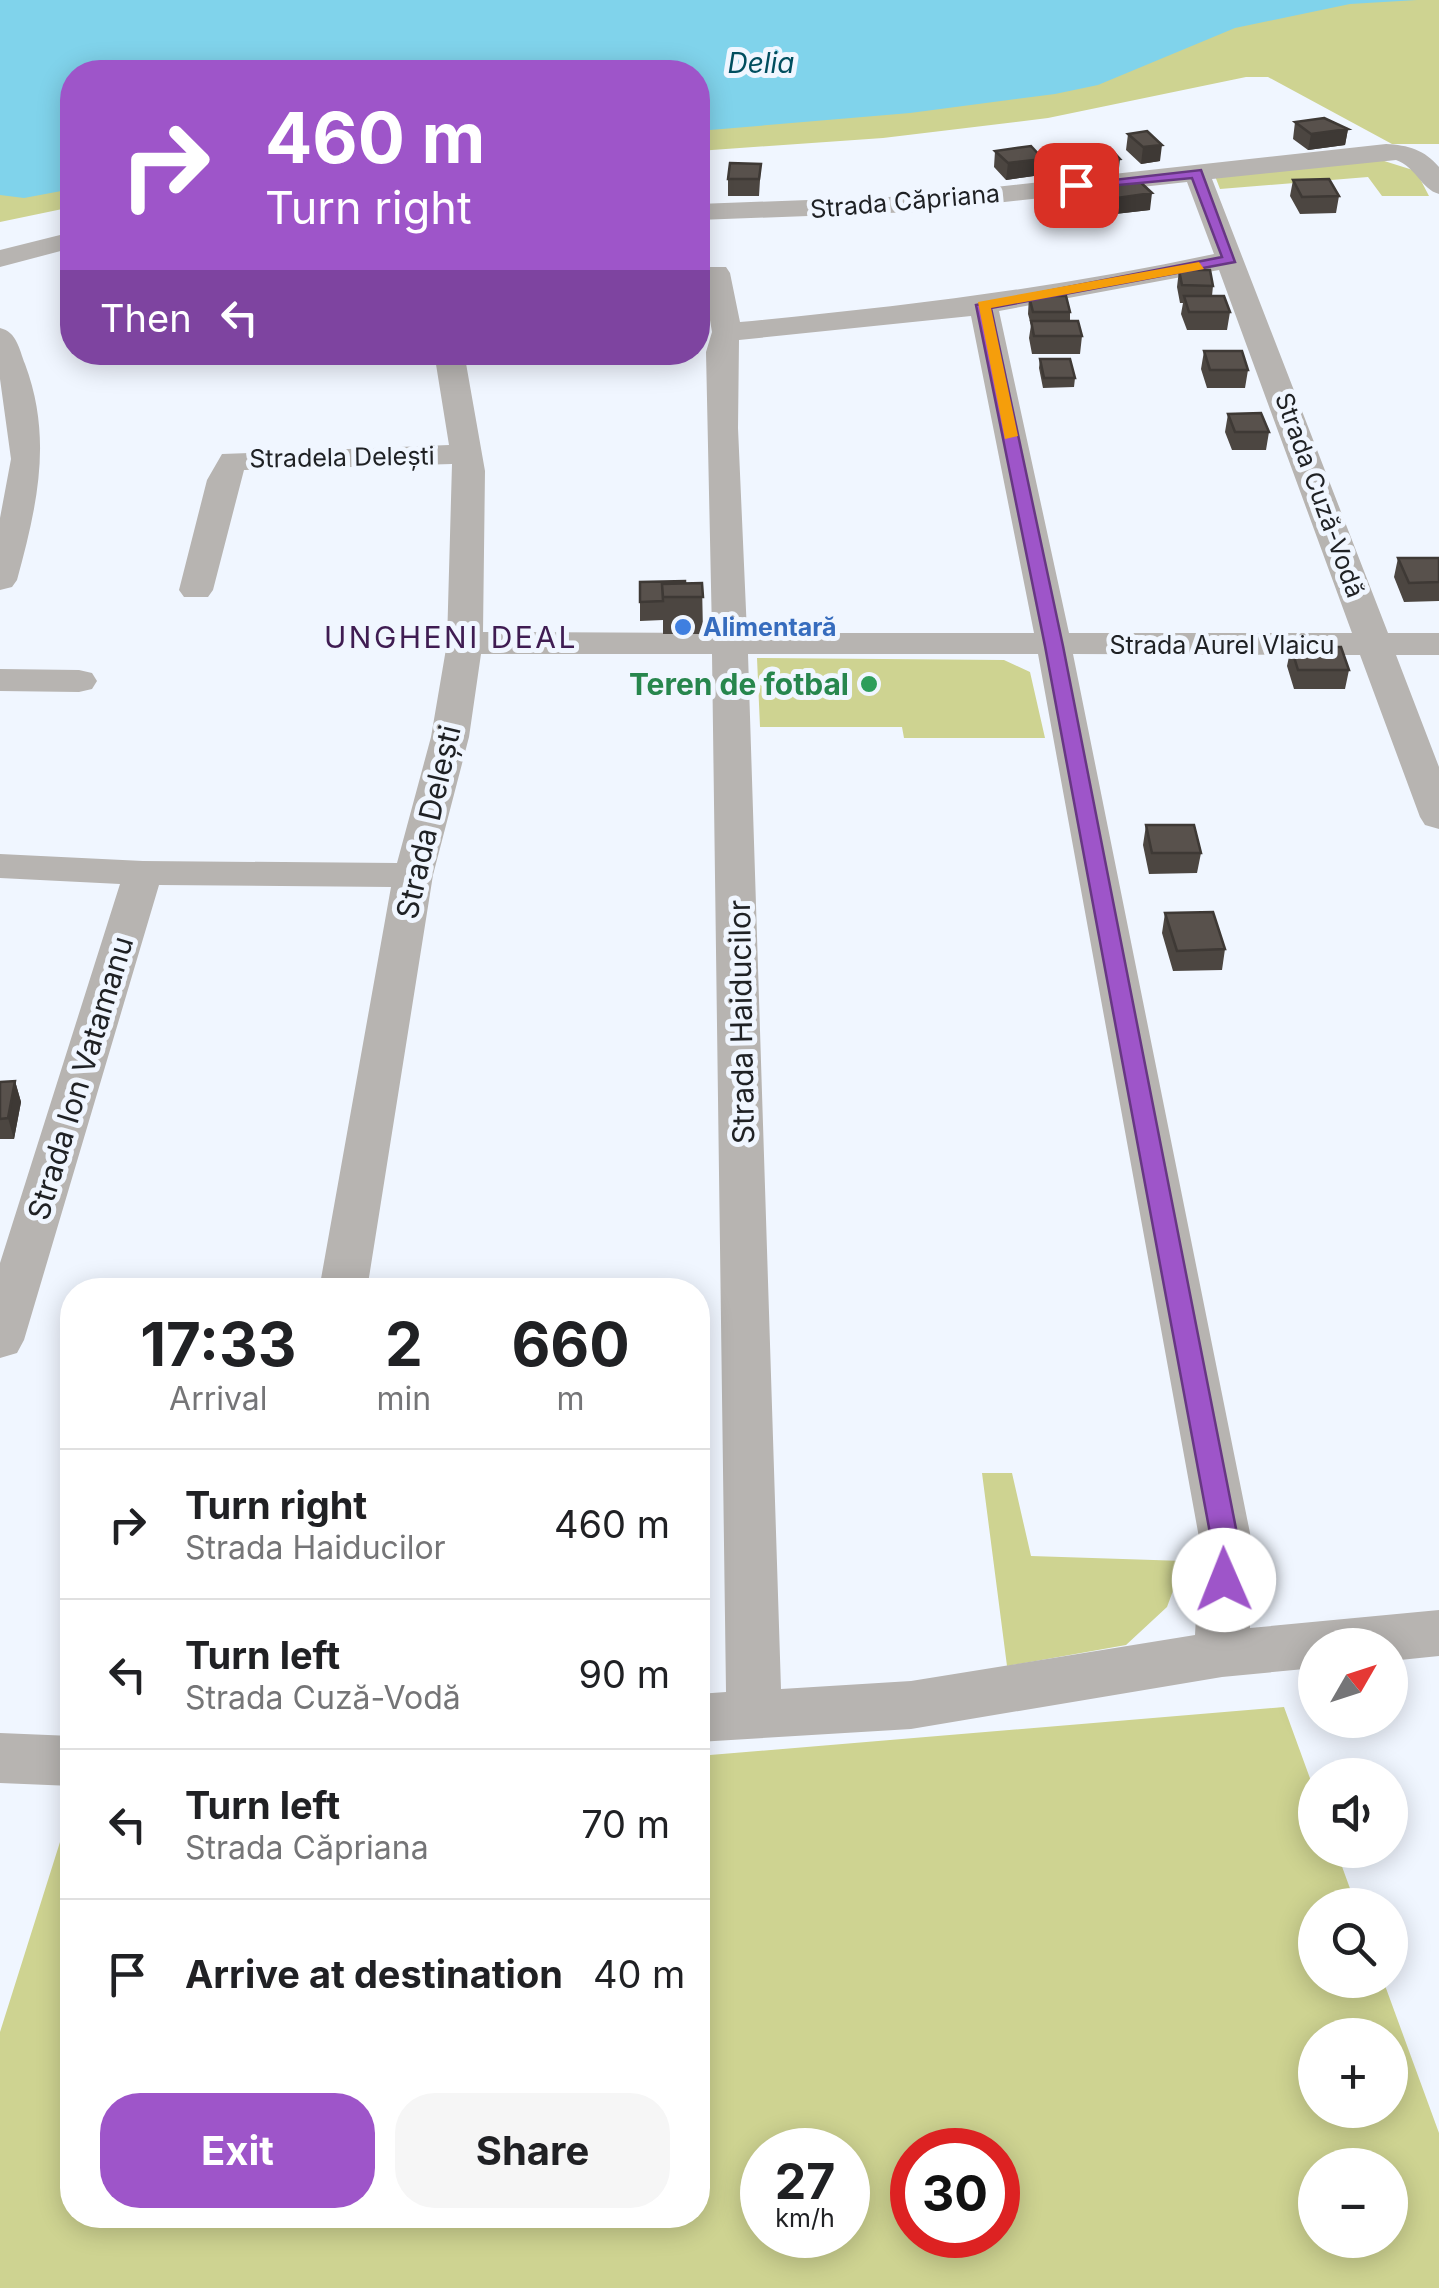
<!DOCTYPE html>
<meta charset="utf-8">
<style>
body{margin:0;font-family:Inter,sans-serif;background:#f6f6f6;color:#202124;height:100vh;display:flex;flex-direction:column;font-size:38px;white-space:nowrap}
*{box-sizing:border-box;margin:0}
p{font-size:32px;color:#757577}
.icon{flex:none;width:55px;height:55px;fill:none;stroke:currentColor;stroke-width:2;stroke-linecap:round;stroke-linejoin:round}
.map{position:relative;flex:1;overflow:hidden}
.side{position:absolute;left:60px;top:1278px;width:650px;height:950px;display:flex;flex-direction:column;background:#fff;border-radius:40px;box-shadow:0 5px 25px #0003}
.side>*{flex:none}
.hud{position:absolute;left:60px;top:60px;width:650px;height:305px;border-radius:40px;box-shadow:0 5px 25px #0003;background:#9e55c9;color:#fff;overflow:hidden}
.needle{width:65px;rotate:51deg}
.fabs{position:absolute;left:1298px;top:1628px;display:grid;gap:20px}
.fabs a{display:grid;place-items:center;width:110px;height:110px;border-radius:50%;background:#fff;box-shadow:0 5px 25px #0003;font-size:50px}
.speed{position:absolute;left:740px;top:2128px;display:flex;gap:20px;font-size:50px;font-weight:700;text-align:center}
.speed>*{display:grid;place-content:center;width:130px;height:130px;border-radius:50%;background:#fff;box-shadow:0 5px 25px #0003;line-height:1}
.speed small{font-size:25px;font-weight:400}
.speed .limit{border:15px solid #d22;background:#fff;color:#111}
.pin{position:absolute;display:grid;place-items:center;width:85px;height:85px;color:#fff;margin:-42px;border-radius:20px;box-shadow:0 5px 15px #0006}
.me{position:absolute;width:110px;margin:-55px;rotate:359deg;stroke-linejoin:round;filter:drop-shadow(0 0 8px #0008)}
.turn{display:flex;align-items:center;gap:35px;height:210px;padding:0 40px;font-size:45px}
.turn .icon{width:130px;height:130px;stroke-width:2.5}
.turn b{display:block;font-size:70px;line-height:85px}
.then{display:flex;align-items:center;height:95px;padding:0 40px;background:#0003;gap:20px;font-size:38px}
.eta{display:flex;justify-content:space-evenly;align-items:center;height:170px;text-align:center}
.eta b{font-size:60px;font-weight:700;line-height:70px}
.button{display:flex;gap:20px;margin-top:auto;padding:20px 40px}
.button a{flex:1;height:115px;border-radius:40px;background:#9e55c9;color:#fff;font-size:40px;font-weight:700;line-height:115px;text-align:center}
.button a+a{background:#f6f6f6;color:#202124}
ul{padding:0;list-style:none}
li{display:flex;align-items:center;gap:30px;height:150px;padding:0 40px;border-top:2px solid #e0e0e0}
li div{flex:1}
li b{display:block;font-size:38px}
li em{font-style:normal}
.map>svg:first-child{display:block}
.green{fill:#ced391;fill-rule:evenodd}
.water{fill:#80d3eb}
.lines{fill:none;stroke-linecap:round;stroke-linejoin:round}
.minor{fill:#b7b4b1;fill-rule:evenodd}
.wall{fill:#4c4641}
.shaded-wall{fill:#3e3935}
.building{fill:#58514c;stroke:#3e3935;stroke-width:2.5}
.route{fill:#9e55c9;stroke:#673783;stroke-width:2.5}
.slow{fill:#f59e0b}
.shop-dot{fill:#3f7fe0;stroke:#f0f6ff;stroke-width:4}
.leisure-dot{fill:#2e9e5b;stroke:#f0f6ff;stroke-width:4}
.labels{text-anchor:middle;dominant-baseline:central;stroke-width:10;stroke-linejoin:round;paint-order:stroke}
.far-street-label{font-size:25px;fill:#1f2124;stroke:#f0f6ff}
.far-shop-label{font-size:25px;font-weight:bold;fill:#366cbe;stroke:#f0f6ff;text-anchor:start}
.far-water-label{font-size:28px;font-style:italic;fill:#004e5f;stroke:#f0f6ff}
.far-quarter-label{font-size:30px;letter-spacing:2.5px;fill:#3f1c52;stroke:#f0f6ff}
.leisure-label{font-size:30px;font-weight:bold;fill:#27864d;stroke:#f0f6ff;text-anchor:end}
.street-label{font-size:30px;fill:#1f2124;stroke:#f0f6ff}
</style>
<div class="map">
<svg width="1439" height="2288" viewBox="0 0 1439 2288">
<rect width="100%" height="100%" fill="#f0f6ff"/>
<path class="green" d="M1309 0H1439V144H1392L1268 77H1246L1048 118 883 138 698 151V118Z
M1381 160 1416 171 1429 196H1382L1368 177 1220 189 1215 176Z
M72 176V207L0 222V180Z
M757 658 1004 660 1030 672 1045 738H904L902 727H760Z
M982 1473H1012L1031 1556 1184 1561 1167 1607 1126 1645 1007 1666Z
M1284 1707 1315 1792V1850H1336L1356 1905H1315V1980H1383L1439 2133V2288H0V2032L72 1804V2215H698V1756ZM1390 2035V2110H1315V2035ZM848 2150V2235H762V2150ZM912 2150H998V2235H912ZM1315 2165H1390V2240H1315Z"/>
<path class="water" d="M0 0H1417L1350 4 1235 28 1098 85 1055 94 910 113 698 131V72H72V189L24 198 0 195Z"/>
<g class="lines">
<path class="minor" d="M1386 144C1408 145 1425 150 1439 167V194C1421 189 1416 167 1396 160L1212 179 1388 633H1439V655H1396L1439 767V829L1425 825 1420 817 1360 655 1073 654 1252 1543 1250 1628 1439 1610V1656L1390 1661V1645H1315V1668L1222 1677 911 1729 698 1742V1694L726 1692 712 654H481L469 737 433 875 367 1290H319L391 887 159 885 24 1340 17 1353 0 1358V1263L120 884 0 878V854L143 861 397 863 431 737 447 643 452 464 244 470 213 590 208 597H184L179 590 207 480 222 454 449 445 434 352H464L485 471 483 632 712 633 706 352 712 332 702 273 706 267H726L730 273 740 322C900 307 1056 288 1214 254L1187 182 914 212 698 220V204L914 196ZM1219 270 1352 633H1069L999 311ZM971 316 1034 633H747L738 428 739 340ZM748 654H1038L1200 1543 1195 1635 911 1681 781 1689Z
M72 232V248L0 267V250Z
M0 328C17 332 19 349 25 364 53 439 37 506 17 580L12 587 0 590V518L11 459 0 379Z
M0 669 79 670 92 673 97 681 92 689 79 692 0 691Z
M0 1733 72 1736V1786L0 1783Z"/>
</g>
<path class="wall" d="M1295 122 1348 129 1345 145 1308 150 1293 139Z
M1128 134 1160 161 1141 164 1126 150Z
M1092 149 1119 168 1101 170 1091 158Z
M995 151 1041 175 1006 180 994 167Z
M1059 159 1082 176 1068 177 1058 167Z
M761 164 759 196H728V179Z
M698 179 706 192V200H698Z
M1293 180 1339 196 1336 213 1300 214 1290 196Z
M1102 183 1150 210 1115 214 1100 199Z
M1179 270 1213 286 1212 296 1230 312 1227 330H1187L1181 314 1183 303H1180L1177 287Z
M1029 296 1070 312V321L1082 336 1080 354H1032L1029 338 1031 325 1028 314Z
M1204 351 1248 370 1245 388H1207L1201 369Z
M1040 359 1075 378 1074 387 1043 388 1039 368Z
M1228 414 1269 432 1266 450H1232L1225 432Z
M1398 558H1439V601L1404 602 1394 577Z
M685 583H702L703 634H663V620L640 621V602Z
M1291 647 1349 670 1345 689H1294L1287 666Z
M1146 825 1201 853 1197 873 1149 874 1143 845Z
M1165 913 1225 949 1222 970 1173 971 1162 933Z
M15 1081 21 1102 14 1139H0V1082Z"/>
<path class="shaded-wall" d="M1348 129 1345 145 1308 150 1311 134Z
M1162 145 1160 161 1141 164 1143 147Z
M1043 159 1041 175 1006 180 1008 163Z
M1120 159 1119 168 1101 170V161Z
M1083 167 1082 176 1068 177 1069 169Z
M1152 193 1150 210 1115 214 1117 198Z
M15 1081 21 1102 14 1139 8 1118Z"/>
<path class="building" d="M1324 118 1348 129 1311 134 1295 122Z
M1147 131 1162 145 1143 147 1128 134Z
M1031 146 1043 159 1008 163 995 151Z
M1110 148 1120 159 1101 161 1092 149Z
M1073 157 1083 167 1069 169 1059 159Z
M730 163 761 164 759 179H728Z
M698 179H704L706 192H698Z
M1137 179 1152 193 1117 198 1102 183Z
M1329 179 1339 196 1302 197 1293 180Z
M1179 270H1210L1213 286 1182 285Z
M1029 296H1066L1070 312H1033Z
M1184 296H1224L1230 312H1189Z
M1031 321H1078L1082 336H1034Z
M1204 351H1242L1248 370H1210Z
M1040 359H1070L1075 378H1044Z
M1261 413 1269 432H1235L1228 414Z
M1398 558H1439V582L1409 583Z
M685 581V583L662 584 663 601 640 602V582Z
M702 583 703 597H663L662 584Z
M1291 647H1341L1349 670H1298Z
M1146 825H1194L1201 853H1152Z
M1213 912 1225 949 1177 951 1165 913Z
M15 1081 8 1118 0 1119V1082Z"/>
<path class="route" d="M1201 170 1235 262 991 308 1063 646 1239 1544 1234 1588H1215L1211 1580 1212 1544 1045 646 976 305 1222 257 1192 178 1076 189 1069 185Z"/>
<path class="slow" d="M1199 262 1204 269 991 308 1018 436 1005 439 978 302Z"/>
<circle class="shop-dot" cx="683" cy="627" r="10"/>
<circle class="leisure-dot" cx="869" cy="684" r="10"/>
<g class="labels">
<g class="far-street-label">
<text transform="translate(905 201) rotate(-5)">Strada Căpriana</text>
<text transform="translate(342 457) rotate(-1)">Stradela Delești</text>
<text transform="translate(1320 495) rotate(70)">Strada Cuză-Vodă</text>
<text x="1222" y="645">Strada Aurel Vlaicu</text>
</g>
<g class="far-shop-label">
<text x="703" y="627">Alimentară</text>
</g>
<g class="far-water-label">
<text x="761" y="63">Delia</text>
</g>
<g class="far-quarter-label">
<text x="451" y="637">UNGHENI DEAL</text>
</g>
<g class="leisure-label">
<text x="849" y="684">Teren de fotbal</text>
</g>
<g class="street-label">
<text transform="translate(428 822) rotate(-77)">Strada Delești</text>
<text transform="translate(741 1022) rotate(-91)">Strada Haiducilor</text>
<text transform="translate(80 1078) rotate(-73)">Strada Ion Vatamanu</text>
</g>
</g>
</svg>
<div class="fabs">
<a><svg class="needle" viewBox="-14 -14 28 28"><path d="M0-13l5 13h-10z" fill="#e53935"/><path d="M0 13l5-13h-10z" fill="#757577"/></svg></a>
<a><svg class="icon" aria-label="sound" viewBox="0 0 24 24"><path d="M4 9h4l5-4v14l-5-4H4zM17 9q2 3 0 6"/></svg></a>
<a><svg class="icon" aria-label="search" viewBox="0 0 24 24"><circle cx="10" cy="10" r="6"/><path d="M15 15l6 6"/></svg></a>
<a>+</a>
<a>−</a>
</div>
<div class="speed"><div>27<small>km/h</small></div><div class="limit">30</div></div>
<div class="pin" style="left:1076px;top:185px;background:#d93025"><svg class="icon" aria-label="arrive" viewBox="0 0 24 24"><path d="M6 21V4h12l-3 4 3 4H6"/></svg></div>
<svg class="me" style="left:1224px;top:1580px" viewBox="-20 -20 40 40"><circle r="19" fill="#fff"/><path d="M0-13L10 11 0 6-10 11z" fill="#9e55c9"/></svg>
<div class="hud">
<div class="turn"><svg class="icon" aria-label="right" viewBox="0 0 24 24"><path d="M7 20v-9h11M14 6l5 5-5 5"/></svg><div><b>460 m</b>Turn right</div></div>
<div class="then">Then<svg class="icon" aria-label="left" viewBox="0 0 24 24"><path d="M17 20v-9H6M10 6l-5 5 5 5"/></svg></div>
</div>
<section class="side">
<div class="eta">
<div><b>17:33</b><p>Arrival</p></div>
<div><b>2</b><p>min</p></div>
<div><b>660</b><p>m</p></div>
</div>
<ul>
<li><svg class="icon" aria-label="right" viewBox="0 0 24 24"><path d="M7 20v-9h11M14 6l5 5-5 5"/></svg><div><b>Turn right</b><p>Strada Haiducilor</p></div><em>460 m</em></li>
<li><svg class="icon" aria-label="left" viewBox="0 0 24 24"><path d="M17 20v-9H6M10 6l-5 5 5 5"/></svg><div><b>Turn left</b><p>Strada Cuză-Vodă</p></div><em>90 m</em></li>
<li><svg class="icon" aria-label="left" viewBox="0 0 24 24"><path d="M17 20v-9H6M10 6l-5 5 5 5"/></svg><div><b>Turn left</b><p>Strada Căpriana</p></div><em>70 m</em></li>
<li><svg class="icon" aria-label="arrive" viewBox="0 0 24 24"><path d="M6 21V4h12l-3 4 3 4H6"/></svg><div><b>Arrive at destination</b></div><em>40 m</em></li>
</ul>
<div class="button"><a>Exit</a><a>Share</a></div>
</section>
</div>
